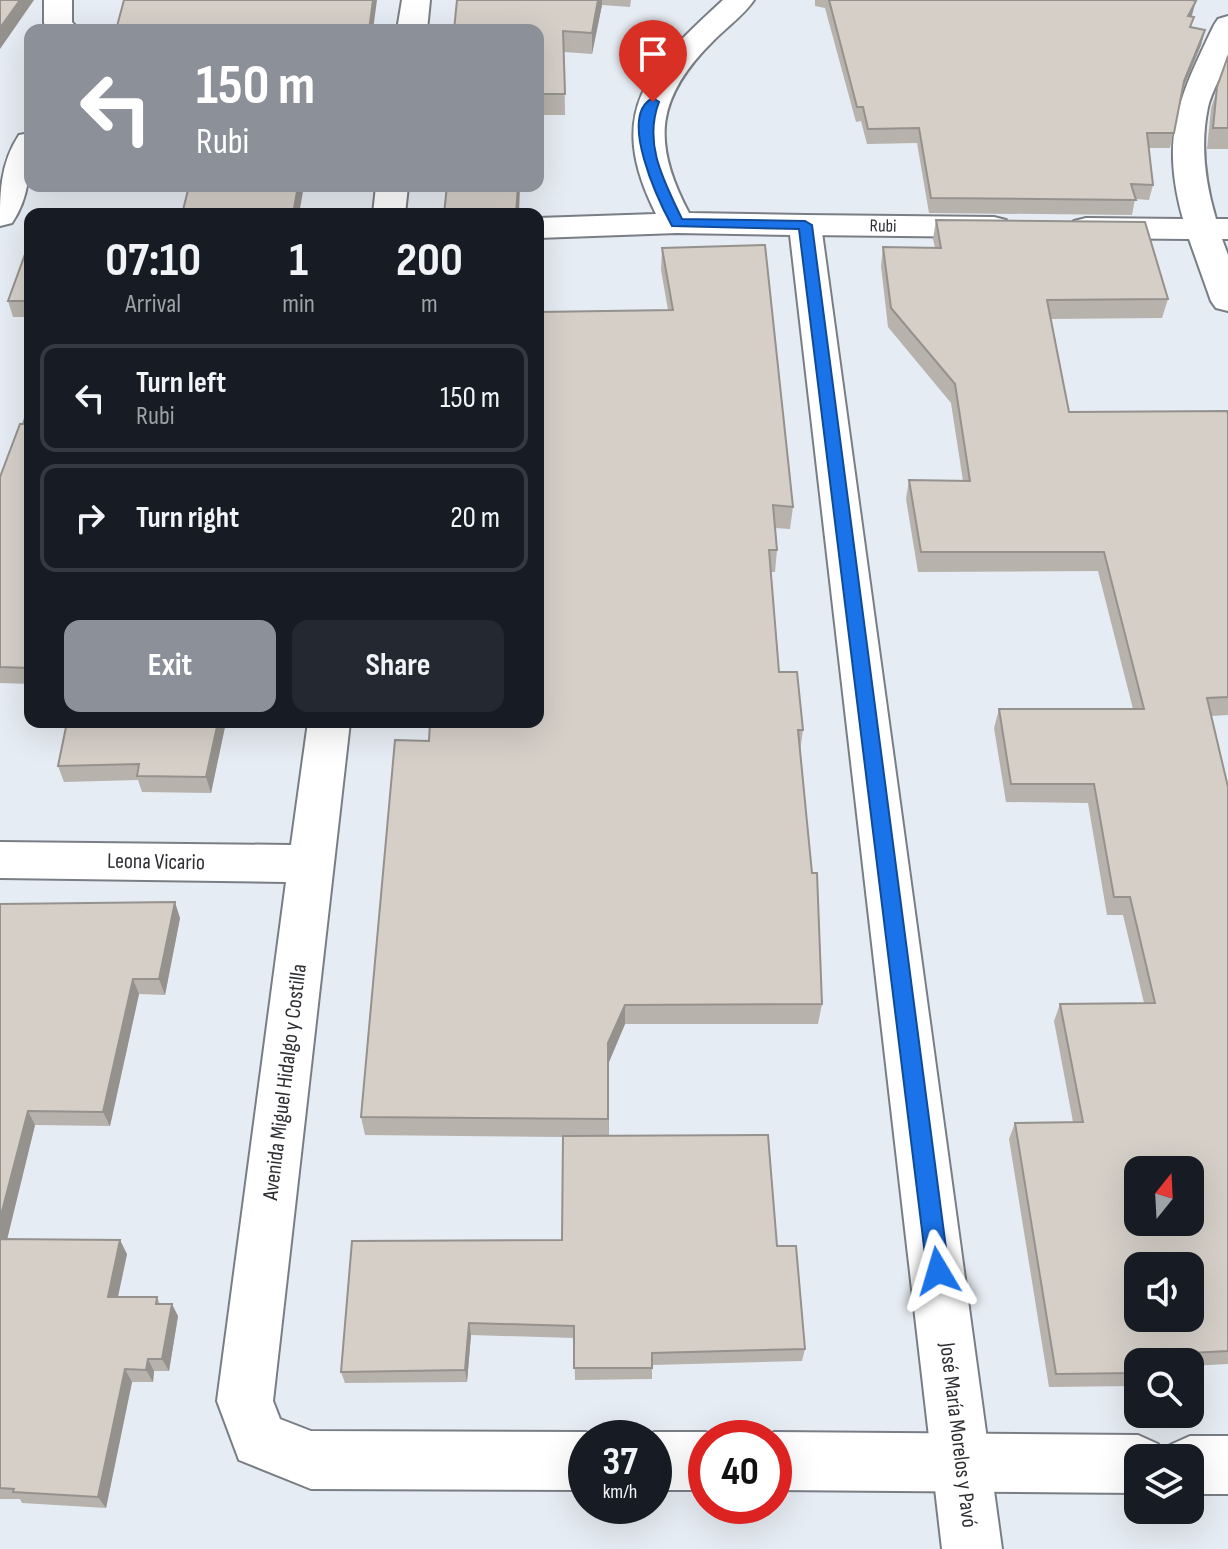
<!DOCTYPE html>
<meta charset="utf-8">
<style>
body{margin:0;font-family:"Sofia Sans Condensed",sans-serif;background:#242831;color:#f1f3f6;height:100vh;display:flex;flex-direction:column;font-size:30px;white-space:nowrap}
*{box-sizing:border-box;margin:0}
p{font-size:26px;color:#9ea1a6}
.icon{flex:none;width:44px;height:44px;fill:none;stroke:currentColor;stroke-width:2;stroke-linecap:round;stroke-linejoin:round}
.map{position:relative;flex:1;overflow:hidden}
.details{position:absolute;left:24px;top:208px;width:520px;height:520px;display:flex;flex-direction:column;background:#171b24;border-radius:16px;box-shadow:0 8px 32px #0002}
.details>*{flex:none}
.top-card{position:absolute;left:24px;top:24px;width:520px;height:168px;border-radius:16px;box-shadow:0 8px 32px #0002;background:#8c9099;color:#fff;overflow:hidden}
.needle{width:52px;rotate:18deg}
.controls{position:absolute;left:1124px;top:1156px;display:grid;gap:16px}
.controls a{display:grid;place-items:center;width:80px;height:80px;border-radius:16px;background:#171b24;box-shadow:0 8px 32px #0002;font-size:40px}
.speed{position:absolute;left:568px;top:1420px;display:flex;gap:16px;font-size:40px;font-weight:700;text-align:center}
.speed>*{display:grid;place-content:center;width:104px;height:104px;border-radius:50%;background:#171b24;box-shadow:0 8px 32px #0002;line-height:1}
.speed small{font-size:20px;font-weight:400}
.speed .limit{border:12px solid #d22;background:#fff;color:#111}
.pin{position:absolute;display:grid;place-items:center;width:68px;height:68px;color:#fff;margin:-82px -34px;border-radius:50% 50% 50% 0;rotate:-45deg;box-shadow:0 0 8px #0007}
.pin .icon{rotate:45deg}
.me{position:absolute;width:88px;margin:-44px;rotate:353deg;stroke-linejoin:round;filter:drop-shadow(0 0 6px #0008)}
.turn{display:flex;align-items:center;gap:28px;height:168px;padding:0 40px;font-size:36px}
.turn .icon{width:104px;height:104px;stroke-width:2.5}
.turn b{display:block;font-size:56px;line-height:68px}
.eta{display:flex;justify-content:space-evenly;align-items:center;height:136px;text-align:center}
.eta b{font-size:48px;font-weight:700;line-height:56px}
.button{display:flex;gap:16px;margin-top:auto;padding:16px 40px}
.button a{flex:1;height:92px;border-radius:16px;background:#8c9099;color:#fff;font-size:32px;font-weight:700;line-height:92px;text-align:center}
.button a+a{background:#242831;color:#f1f3f6}
ul{padding:0;list-style:none}
li{display:flex;align-items:center;gap:24px;height:108px;margin:0 16px 12px;padding:0 24px;border:4px solid #363941;border-radius:16px}
li div{flex:1}
li b{display:block;font-size:30px}
li em{font-style:normal}
.map>svg:first-child{display:block}
.lines{fill:none;stroke-linecap:round;stroke-linejoin:round}
.street-casing{stroke:#797e85;stroke-width:4}
.secondary-casing{stroke:#797e85;stroke-width:4}
.street{fill:#fff;fill-rule:evenodd}
.secondary{fill:#fff;fill-rule:evenodd}
.wall{fill:#b7b2ac}
.shaded-wall{fill:#95918c}
.building{fill:#d5cfc8;stroke:#95918c;stroke-width:2;fill-rule:evenodd}
.route{fill:#1a73e8;stroke:#114b97;stroke-width:2}
.labels{text-anchor:middle;dominant-baseline:central;stroke-width:6;stroke-linejoin:round;paint-order:stroke}
.far-street-label{font-size:18px;fill:#2d2f32;stroke:#fff}
.street-label{font-size:22px;fill:#2d2f32;stroke:#fff}
</style>
<div class="map">
<svg width="1228" height="1549" viewBox="0 0 1228 1549">
<rect width="100%" height="100%" fill="#e6ecf3"/>
<g class="lines">
<g class="street-casing">
<path id="street" d="M44 0H72V22L79 30H49L44 23Z
M1228 16C1228 28 1228 42 1228 54 1225 72 1212 89 1208 107 1200 145 1205 182 1216 219H1228V239H1222L1228 255V311L1216 308 1211 301 1189 239 1086 238 1074 235 1069 228 1074 221 1086 218 1183 219C1160 136 1179 98 1214 25L1218 19Z
M30 133C30 165 31 195 12 223L0 226C0 193 0 164 19 135Z
M805 215 994 217 1006 220 1010 227 1006 234 994 237 805 235 793 232 789 225 793 218Z
M308 722H350L273 1401 280 1419 311 1431 586 1432 600 1438H586V1490L311 1489 239 1460 217 1401 286 882 0 878V842L291 845Z
M654 1432H706L720 1438H706V1490H654V1438H640Z
M774 1432 1138 1435 1158 1444 1164 1457 1170 1445 1190 1436H1228V1494H1190V1458H1138V1493L774 1490V1438H760Z"/>
</g>
<g class="secondary-casing">
<path id="secondary" d="M402 0H430L427 30H397Z
M723 0H754C744 15 727 27 714 40 656 97 651 142 689 213L805 215 817 218 821 225 1002 1549H942L790 235 677 233 538 238V218L656 214C604 111 648 69 723 0Z
M376 186H408L405 214H373Z"/>
</g>
<use href="#street" class="street"/>
<use href="#secondary" class="secondary"/>
</g>
<path class="wall" d="M457 0H631L630 7 602 5 592 54 564 52 565 115H538V30Z
M815 0H1192L1191 27 1205 30 1201 45 1182 90 1170 148H1149L1153 185 1149 200 1135 199 1132 215 929 213 917 143 867 144 861 121 856 122 825 8 815 6Z
M1228 56V149H1207L1211 108Z
M936 220 1168 299 1162 318 1050 319 1069 412 1228 414V715L1211 716 1228 787V1364L1190 1366V1362H1138V1386L1049 1387 1009 1139 1015 1123 1073 1122 1054 1021 1060 1004 1144 1003 1123 915H1107L1088 803 1006 802 994 728 999 709H1133L1098 571 918 572 906 499 909 480 963 481 951 403 888 327 881 266 883 247 935 248 933 239Z
M30 246V317H13L8 301Z
M662 248 793 507 790 529 775 528 777 550 775 572H771L779 672 803 730 800 751 822 1004 818 1024H625L609 1062V1135L777 1246 805 1349 802 1361 652 1365V1379L575 1380 574 1338 471 1335 467 1382 345 1383 341 1372 562 1240 563 1137 365 1135 361 1117 429 741 668 310 661 270Z
M30 404V684L0 683V477L23 424Z
M226 722 211 793 142 792 138 780 64 782 58 766Z
M0 904 180 918 165 995 139 994 110 1126 35 1125 7 1239 127 1254 118 1297H157L160 1304 178 1316 169 1371H154L153 1382H132L106 1508 22 1503 20 1499H0Z"/>
<path class="shaded-wall" d="M20 0H34L0 49V28Z
M373 0H377L373 30H369Z
M598 0H602V5L592 54V33Z
M1196 1 1192 15 1184 31 1188 16Z
M1205 30 1201 45 1180 96 1184 81Z
M298 186H304L299 214H293Z
M518 186H520L519 214H516Z
M218 722H226L211 793 206 777Z
M175 902 180 918 165 995 159 979Z
M133 979 139 994 110 1126 103 1112Z
M625 1005V1024L609 1062V1137L608 1043Z
M28 1111 35 1125 4 1252 0 1246V1219Z
M120 1240 127 1254 115 1310 108 1297Z
M172 1304 178 1316 169 1371 162 1359Z
M469 1323 471 1335 467 1382 465 1370Z
M148 1359 154 1371 153 1382 146 1370Z
M125 1369 132 1382 106 1508 98 1497Z"/>
<path class="building" d="M0 0H20L0 28Z
M124 0H373L369 30H116Z
M457 0H598L592 33 563 31 565 94H538V30H454Z
M829 0H1192L1196 1 1188 16 1194 17 1190 27 1205 30 1184 81 1174 133H1147L1153 185 1131 184 1136 200 931 198 919 128 868 129 863 107H857Z
M1228 56V128H1213L1217 87Z
M189 186H298L293 214H182Z
M447 186H518L516 214H444Z
M936 220 1145 222 1168 299 1047 300 1069 412 1227 411 1228 414V697L1207 698 1228 787V1351L1172 1354 1173 1362H1138V1373L1056 1374 1015 1123 1083 1122 1060 1004 1155 1003 1130 897H1114L1094 784H1011L999 709H1144L1104 552H921L909 480 970 481 955 384 891 308 883 247 941 248ZM1138 1170H1190V1222H1138ZM1138 1266H1190V1318H1138Z
M765 245 793 507 773 505 777 550H769L779 672H797L803 730H798L812 873H817L822 1004 625 1005 608 1043V1119L361 1117 395 740 429 741 430 722H538V312L673 310 662 248Z
M28 246H30V301H8Z
M30 404V668L0 667V477L20 424H23Z
M67 722H218L206 777 137 776 139 764 58 766Z
M175 902 159 979H133L103 1112 28 1111 0 1219V904Z
M768 1135 777 1246H796L805 1349 652 1353V1368H574V1326L469 1323 465 1370 341 1372 352 1241 562 1240 563 1136Z
M0 1239 120 1240 108 1297H157L156 1304H172L162 1359H148L146 1370 125 1369 98 1497 13 1492 14 1489 0 1488Z"/>
<path class="route" d="M653 98 659 102C643 144 664 181 682 219L805 221 812 225 949 1271 946 1279 938 1282 930 1279 927 1271 799 229 672 226C659 202 617 115 653 98Z"/>
<g class="labels">
<g class="far-street-label">
<text transform="translate(883 226) rotate(1)">Rubi</text>
</g>
<g class="street-label">
<text transform="translate(156 862) rotate(1)">Leona Vicario</text>
<text transform="translate(285 1082) rotate(-83)">Avenida Miguel Hidalgo y Costilla</text>
<text transform="translate(958 1435) rotate(83)">José María Morelos y Pavó</text>
</g>
</g>
</svg>
<div class="controls">
<a><svg class="needle" viewBox="-14 -14 28 28"><path d="M0-13l5 13h-10z" fill="#e53935"/><path d="M0 13l5-13h-10z" fill="#9ea1a6"/></svg></a>
<a><svg class="icon" aria-label="sound" viewBox="0 0 24 24"><path d="M4 9h4l5-4v14l-5-4H4zM17 9q2 3 0 6"/></svg></a>
<a><svg class="icon" aria-label="search" viewBox="0 0 24 24"><circle cx="10" cy="10" r="6"/><path d="M15 15l6 6"/></svg></a>
<a><svg class="icon" aria-label="layers" viewBox="0 0 24 24"><path d="M12 4l9 5-9 5-9-5zM3 14l9 5 9-5"/></svg></a>
</div>
<div class="speed"><div>37<small>km/h</small></div><div class="limit">40</div></div>
<div class="pin" style="left:653px;top:102px;background:#d93025"><svg class="icon" aria-label="arrive" viewBox="0 0 24 24"><path d="M6 21V4h12l-3 4 3 4H6"/></svg></div>
<svg class="me" style="left:938px;top:1271px" viewBox="-20 -20 40 40"><path d="M0-17L14 15 0 8-14 15z" fill="#1a73e8" stroke="#fff" stroke-width="4"/></svg>
<div class="top-card">
<div class="turn"><svg class="icon" aria-label="left" viewBox="0 0 24 24"><path d="M17 20v-9H6M10 6l-5 5 5 5"/></svg><div><b>150 m</b>Rubi</div></div>
</div>
<section class="details">
<div class="eta">
<div><b>07:10</b><p>Arrival</p></div>
<div><b>1</b><p>min</p></div>
<div><b>200</b><p>m</p></div>
</div>
<ul>
<li><svg class="icon" aria-label="left" viewBox="0 0 24 24"><path d="M17 20v-9H6M10 6l-5 5 5 5"/></svg><div><b>Turn left</b><p>Rubi</p></div><em>150 m</em></li>
<li><svg class="icon" aria-label="right" viewBox="0 0 24 24"><path d="M7 20v-9h11M14 6l5 5-5 5"/></svg><div><b>Turn right</b></div><em>20 m</em></li>
</ul>
<div class="button"><a>Exit</a><a>Share</a></div>
</section>
</div>
